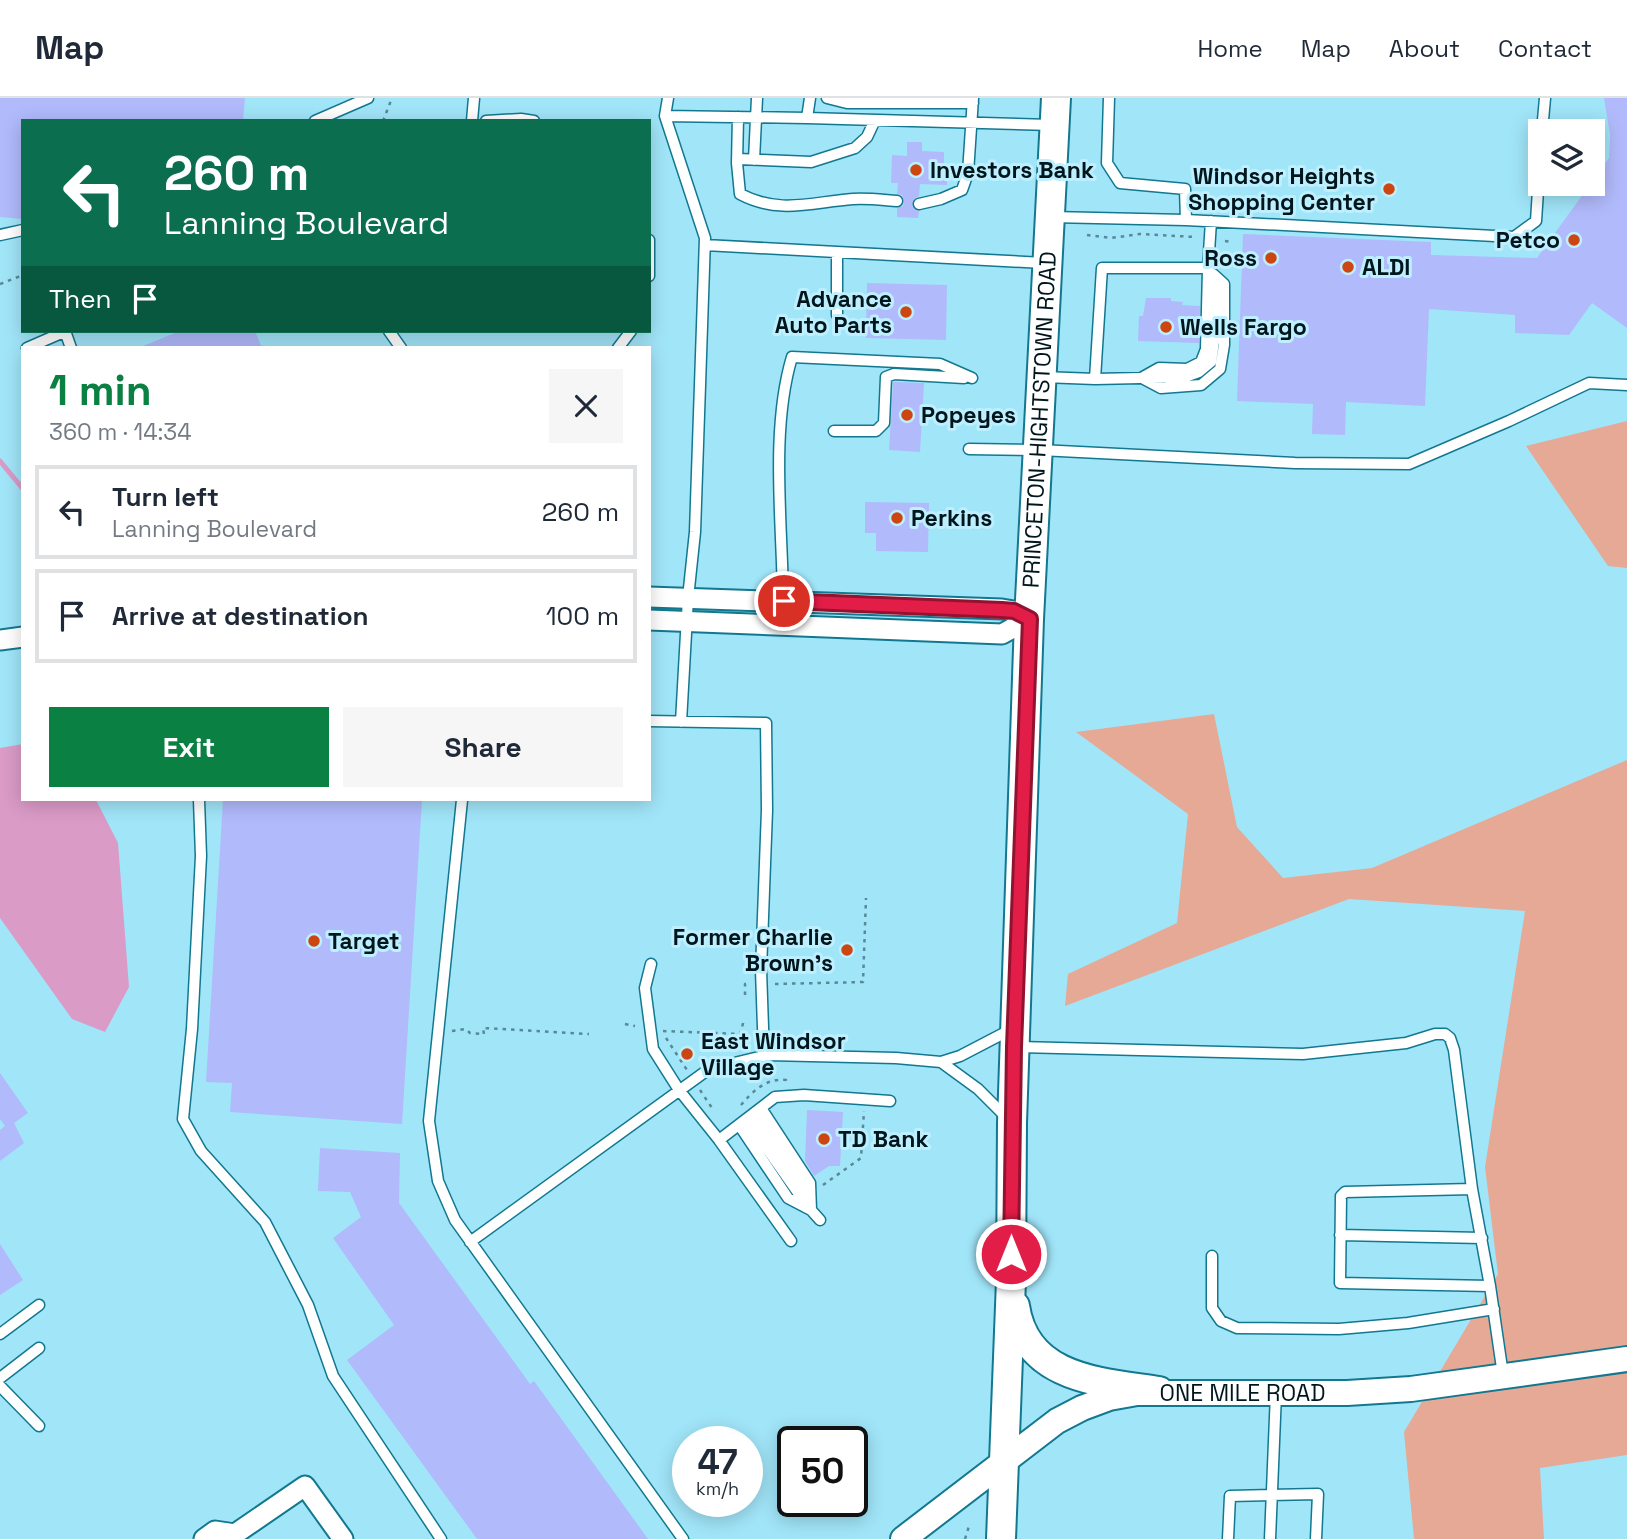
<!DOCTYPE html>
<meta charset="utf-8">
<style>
body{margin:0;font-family:"Space Grotesk",sans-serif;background:#f6f6f7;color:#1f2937;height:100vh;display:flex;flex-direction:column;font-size:26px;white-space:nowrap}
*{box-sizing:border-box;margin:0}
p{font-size:23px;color:#747a83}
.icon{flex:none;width:38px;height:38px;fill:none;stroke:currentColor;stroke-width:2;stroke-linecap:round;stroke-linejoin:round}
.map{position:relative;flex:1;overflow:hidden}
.panel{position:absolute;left:21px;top:248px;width:630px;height:455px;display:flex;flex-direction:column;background:#fff;border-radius:0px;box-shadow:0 4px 18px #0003}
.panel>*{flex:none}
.banner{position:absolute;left:21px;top:21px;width:630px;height:214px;border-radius:0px;box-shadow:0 4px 18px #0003;background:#0b6e4f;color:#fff;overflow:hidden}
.buttons{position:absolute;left:1528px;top:21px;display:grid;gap:14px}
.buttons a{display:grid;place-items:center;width:77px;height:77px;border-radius:0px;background:#fff;box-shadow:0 4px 18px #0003;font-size:35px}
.speed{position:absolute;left:672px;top:1328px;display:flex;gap:14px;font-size:35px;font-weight:700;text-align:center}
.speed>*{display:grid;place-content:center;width:91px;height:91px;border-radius:50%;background:#fff;box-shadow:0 4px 18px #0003;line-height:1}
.speed small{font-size:18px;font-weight:400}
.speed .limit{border:4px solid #111;border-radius:10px;background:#fff;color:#111}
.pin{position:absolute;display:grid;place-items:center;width:60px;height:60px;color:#fff;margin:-30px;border:4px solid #fff;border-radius:50%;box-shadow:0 2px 7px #0007}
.me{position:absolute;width:77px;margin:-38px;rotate:0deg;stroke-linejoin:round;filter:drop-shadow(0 0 5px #0008)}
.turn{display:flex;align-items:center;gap:24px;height:147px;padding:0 28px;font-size:32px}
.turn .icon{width:91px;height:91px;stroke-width:2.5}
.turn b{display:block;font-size:49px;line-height:60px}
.then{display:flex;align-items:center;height:66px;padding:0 28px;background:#0003;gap:14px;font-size:26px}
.round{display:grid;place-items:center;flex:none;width:74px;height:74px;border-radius:0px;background:#f6f6f7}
.overview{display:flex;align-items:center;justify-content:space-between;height:119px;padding:0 28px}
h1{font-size:42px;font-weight:700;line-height:52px;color:#0b8043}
.action{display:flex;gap:14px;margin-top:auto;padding:14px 28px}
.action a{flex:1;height:80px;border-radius:0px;background:#0b8043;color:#fff;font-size:28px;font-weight:700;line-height:80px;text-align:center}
.action a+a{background:#f6f6f7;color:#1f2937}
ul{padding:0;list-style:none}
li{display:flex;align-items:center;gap:21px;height:94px;margin:0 14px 10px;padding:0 14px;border:4px solid #e0e1e3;border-radius:0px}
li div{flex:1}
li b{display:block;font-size:26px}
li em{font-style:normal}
header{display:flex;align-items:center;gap:42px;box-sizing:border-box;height:98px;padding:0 35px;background:#fff;border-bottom:2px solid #e0e1e3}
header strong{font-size:33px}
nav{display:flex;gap:38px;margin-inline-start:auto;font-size:24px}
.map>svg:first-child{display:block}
.green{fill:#e6a996}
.water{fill:#da9bc7}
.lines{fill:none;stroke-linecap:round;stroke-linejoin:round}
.stream{stroke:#da9bc7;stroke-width:5}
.building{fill:#b1bafb}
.service-casing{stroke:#12788f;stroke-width:13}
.minor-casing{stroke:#12788f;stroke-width:23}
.tertiary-casing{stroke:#12788f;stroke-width:28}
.secondary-casing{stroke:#12788f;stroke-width:32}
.path{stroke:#598897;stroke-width:2.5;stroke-dasharray:3.5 5;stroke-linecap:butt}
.service{stroke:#fff;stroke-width:10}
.minor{stroke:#fff;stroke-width:19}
.tertiary{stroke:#fff;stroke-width:24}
.secondary{stroke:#fff;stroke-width:28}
.route-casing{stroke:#92132f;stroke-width:18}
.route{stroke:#e11d48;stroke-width:12}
.poi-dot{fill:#cd4612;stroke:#beeffe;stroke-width:2.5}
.labels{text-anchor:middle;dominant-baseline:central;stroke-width:6;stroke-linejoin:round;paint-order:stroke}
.poi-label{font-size:23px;font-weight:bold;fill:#00161d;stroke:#beeffe;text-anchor:start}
.street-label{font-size:23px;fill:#00161d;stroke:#beeffe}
</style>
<header>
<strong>Map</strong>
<nav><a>Home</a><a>Map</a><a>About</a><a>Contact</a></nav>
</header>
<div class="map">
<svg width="1627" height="1441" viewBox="0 0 1627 1441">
<rect width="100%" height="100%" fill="#a1e5f9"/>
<path class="green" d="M1627 323V470L1608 468 1526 348Z
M1214 616 1237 729 1283 780 1372 770 1627 662V1357L1540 1370 1544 1441H1414L1404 1334 1498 1176 1485 1069 1525 813 1349 801 1065 908 1068 876 1177 825 1188 716 1076 634Z"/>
<path class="water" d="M23 646V702H96L118 745 129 889 105 934 72 921 0 820V650Z"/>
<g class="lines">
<path class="stream" d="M0 363 23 391"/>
</g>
<path class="building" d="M0 0H245L243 23H23V121L0 119Z
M1604 0H1627V230L1592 205 1569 237 1515 235V217L1429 211 1425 308 1346 304 1345 337 1312 336 1313 306 1237 303 1243 136 1431 144V157L1537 160 1609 60 1610 37Z
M907 44H922V53L944 54V68H947V87L920 86 919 98 914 101 912 107 914 111 919 113 918 120 897 119V110L903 108 904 103 902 97 897 96 898 85H891L892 57 907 58Z
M867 185 947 187 946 242 866 240Z
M1146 200H1171V203L1183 204 1182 207 1200 208 1199 245 1138 243 1139 218H1143Z
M180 233H255L262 250H138Z
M893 284 924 285 920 354 889 352Z
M865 404 929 405 928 454 876 453V435H865Z
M223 702H422L402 1026 230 1014 232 985 206 984Z
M0 975 28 1015 14 1025 24 1045 0 1063V1032L5 1028 0 1021Z
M807 1012 843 1014 840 1068H829L814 1078 805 1063Z
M320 1050 400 1055 399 1105 530 1286 534 1283 648 1441H477L347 1262 394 1227 333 1140 361 1119 350 1094 318 1093Z
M0 1146 23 1182 0 1197Z"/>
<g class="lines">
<g class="service-casing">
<path id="service" d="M668 0 665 18 705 140 695 434 688 500 681 624
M827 0 847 5H973
M1109 0 1107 65 1120 85 1185 91 1186 122
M665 18 807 20 1051 27
M738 19 737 65 740 96C780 117 812 104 853 101 867 100 883 102 897 103
M807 20 810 0
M315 23 368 0
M472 23 474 0
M486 23 521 21 534 23
M1542 33 1545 0
M737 61 811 64 855 50 867 39 875 22
M754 62 757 0
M919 106 941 101 962 92 968 75 973 0
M1051 119 1186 122 1514 139 1536 123 1540 62
M0 137 23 132
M649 142V178
M705 147 1044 165
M837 154V217
M65 233 71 250
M389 233 401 250
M27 250 66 233
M618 250 631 233
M1043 279 1095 281 1102 170H1208L1211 123
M1143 279 1159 270 1187 271 1201 264 1206 251 1208 171
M1095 281 1185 279 1199 274 1211 264 1214 244 1215 186 1208 170
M1144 281 1161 290 1201 287 1220 271 1224 247V186L1213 176
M834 333H876L884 325 886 279 894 276 964 280
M969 351 1040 352 1295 365 1409 366 1509 323 1589 285 1627 287
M783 527C785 443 768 339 792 259L940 266 972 280
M649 623 766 625 767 712 761 872 764 958
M199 702 201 758 192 931 183 1021 201 1053 265 1124 308 1207 333 1278 441 1441
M462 702 429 1023 438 1083 455 1122 683 1441
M651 866 645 890 653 951 679 992 719 1042 791 1143
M1018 949 1303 956 1406 945 1435 936H1445L1450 940 1454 952 1472 1091 1490 1188 1340 1185 1341 1098 1345 1094 1472 1091
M941 964 978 991 1007 1020
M761 1010 810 1085 811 1112 820 1122
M753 1016 794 1075 808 1104
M746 1021 806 1106
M739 1027 788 1100 811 1112
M719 1042 775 999 804 997 890 1003
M1340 1137 1482 1140
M470 1144 709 971 768 957 896 960 941 964 960 958 1010 932
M1212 1158V1210L1221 1223 1237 1230 1339 1231 1408 1225 1494 1211
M1490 1188 1503 1277
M0 1236 39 1207
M0 1280 39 1250
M0 1288 39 1328
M1228 1441 1230 1398 1318 1396 1316 1441
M1270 1441 1276 1295"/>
</g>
<g class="minor-casing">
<path id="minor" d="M649 499 1002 511 1014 513 1029 521
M649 522 1002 536 1029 521
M0 542 23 539
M204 1441 215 1433 235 1436 305 1388 343 1441"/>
</g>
<g class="tertiary-casing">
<g id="tertiary">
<path id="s1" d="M903 1441 1057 1323 1082 1310 1109 1300 1137 1295H1347L1411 1291 1627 1261"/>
</g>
</g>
<g class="secondary-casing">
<g id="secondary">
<path d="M1015 1208C1026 1282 1101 1284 1159 1293"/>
<path id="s2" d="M1001 1441 1011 1182 1012 1025 1029 521 1056 0"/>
</g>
</g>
<path class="path" d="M383 23 392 0
M1087 137 1111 140 1140 136 1195 139
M1225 143 1232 144
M0 186 23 177
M775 886 863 884 866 800
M745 897V886H747
M625 926 635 928
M452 933 466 931 470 935 484 936 483 930 589 936
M663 933 740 936 744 922
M666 940 687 972
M700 992 712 1010
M741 1007C753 993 766 980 786 982V987
M823 1087 861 1060 864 1013
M965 1441 969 1428"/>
<use href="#service" class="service"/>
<use href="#minor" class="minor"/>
<use href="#tertiary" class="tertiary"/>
<use href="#secondary" class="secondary"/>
</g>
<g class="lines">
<g class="route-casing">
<path id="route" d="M784 503 1002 512 1014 513 1030 521 1014 949 1011 1156"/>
</g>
<use href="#route" class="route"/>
</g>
<g class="poi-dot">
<circle cx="916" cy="72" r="7"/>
<circle cx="1389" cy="91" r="7"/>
<circle cx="1574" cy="142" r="7"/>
<circle cx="1271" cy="160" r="7"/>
<circle cx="1348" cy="169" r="7"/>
<circle cx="906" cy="214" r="7"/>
<circle cx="1166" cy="229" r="7"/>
<circle cx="907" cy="317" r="7"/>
<circle cx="897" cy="420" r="7"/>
<circle cx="314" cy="843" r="7"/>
<circle cx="847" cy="852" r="7"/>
<circle cx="687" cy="956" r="7"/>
<circle cx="824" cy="1041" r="7"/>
</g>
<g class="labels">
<g class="poi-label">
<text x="930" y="72">Investors Bank</text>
<text x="1375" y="78" text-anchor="end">Windsor Heights<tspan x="1375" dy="26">Shopping Center</tspan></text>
<text x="1560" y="142" text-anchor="end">Petco</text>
<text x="1257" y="160" text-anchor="end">Ross</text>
<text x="1362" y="169">ALDI</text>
<text x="892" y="201" text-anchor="end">Advance<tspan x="892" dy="26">Auto Parts</tspan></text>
<text x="1180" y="229">Wells Fargo</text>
<text x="921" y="317">Popeyes</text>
<text x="911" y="420">Perkins</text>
<text x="833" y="839" text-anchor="end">Former Charlie<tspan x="833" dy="26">Brown's</tspan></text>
<text x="328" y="843">Target</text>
<text x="701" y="943">East Windsor<tspan x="701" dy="26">Village</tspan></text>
<text x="838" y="1041">TD Bank</text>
</g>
<g class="street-label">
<text stroke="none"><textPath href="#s2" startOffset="1120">PRINCETON-HIGHTSTOWN ROAD</textPath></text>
<text stroke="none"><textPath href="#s1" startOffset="385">ONE MILE ROAD</textPath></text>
</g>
</g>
</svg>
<div class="buttons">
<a><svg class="icon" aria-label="layers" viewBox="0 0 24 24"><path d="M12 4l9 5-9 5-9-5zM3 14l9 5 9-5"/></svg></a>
</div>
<div class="speed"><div>47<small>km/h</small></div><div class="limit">50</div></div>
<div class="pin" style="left:784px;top:503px;background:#d93025"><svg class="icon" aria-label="arrive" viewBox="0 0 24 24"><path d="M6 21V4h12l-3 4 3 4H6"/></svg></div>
<svg class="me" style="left:1011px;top:1156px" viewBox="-20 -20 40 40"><circle r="17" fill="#e11d48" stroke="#fff" stroke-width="3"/><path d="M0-11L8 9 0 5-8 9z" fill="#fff"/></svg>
<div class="banner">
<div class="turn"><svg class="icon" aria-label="left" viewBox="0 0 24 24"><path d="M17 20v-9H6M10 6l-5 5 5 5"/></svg><div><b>260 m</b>Lanning Boulevard</div></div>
<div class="then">Then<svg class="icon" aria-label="arrive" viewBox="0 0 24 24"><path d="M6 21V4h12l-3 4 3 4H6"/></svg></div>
</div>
<section class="panel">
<div class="overview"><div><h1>1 min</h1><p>360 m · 14:34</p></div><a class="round"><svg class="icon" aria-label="close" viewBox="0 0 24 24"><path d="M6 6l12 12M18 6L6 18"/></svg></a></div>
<ul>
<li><svg class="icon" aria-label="left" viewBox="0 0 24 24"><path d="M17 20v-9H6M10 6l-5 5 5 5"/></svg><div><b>Turn left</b><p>Lanning Boulevard</p></div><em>260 m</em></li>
<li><svg class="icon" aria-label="arrive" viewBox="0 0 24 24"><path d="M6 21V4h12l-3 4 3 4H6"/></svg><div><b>Arrive at destination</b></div><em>100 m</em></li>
</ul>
<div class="action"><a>Exit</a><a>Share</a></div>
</section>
</div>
